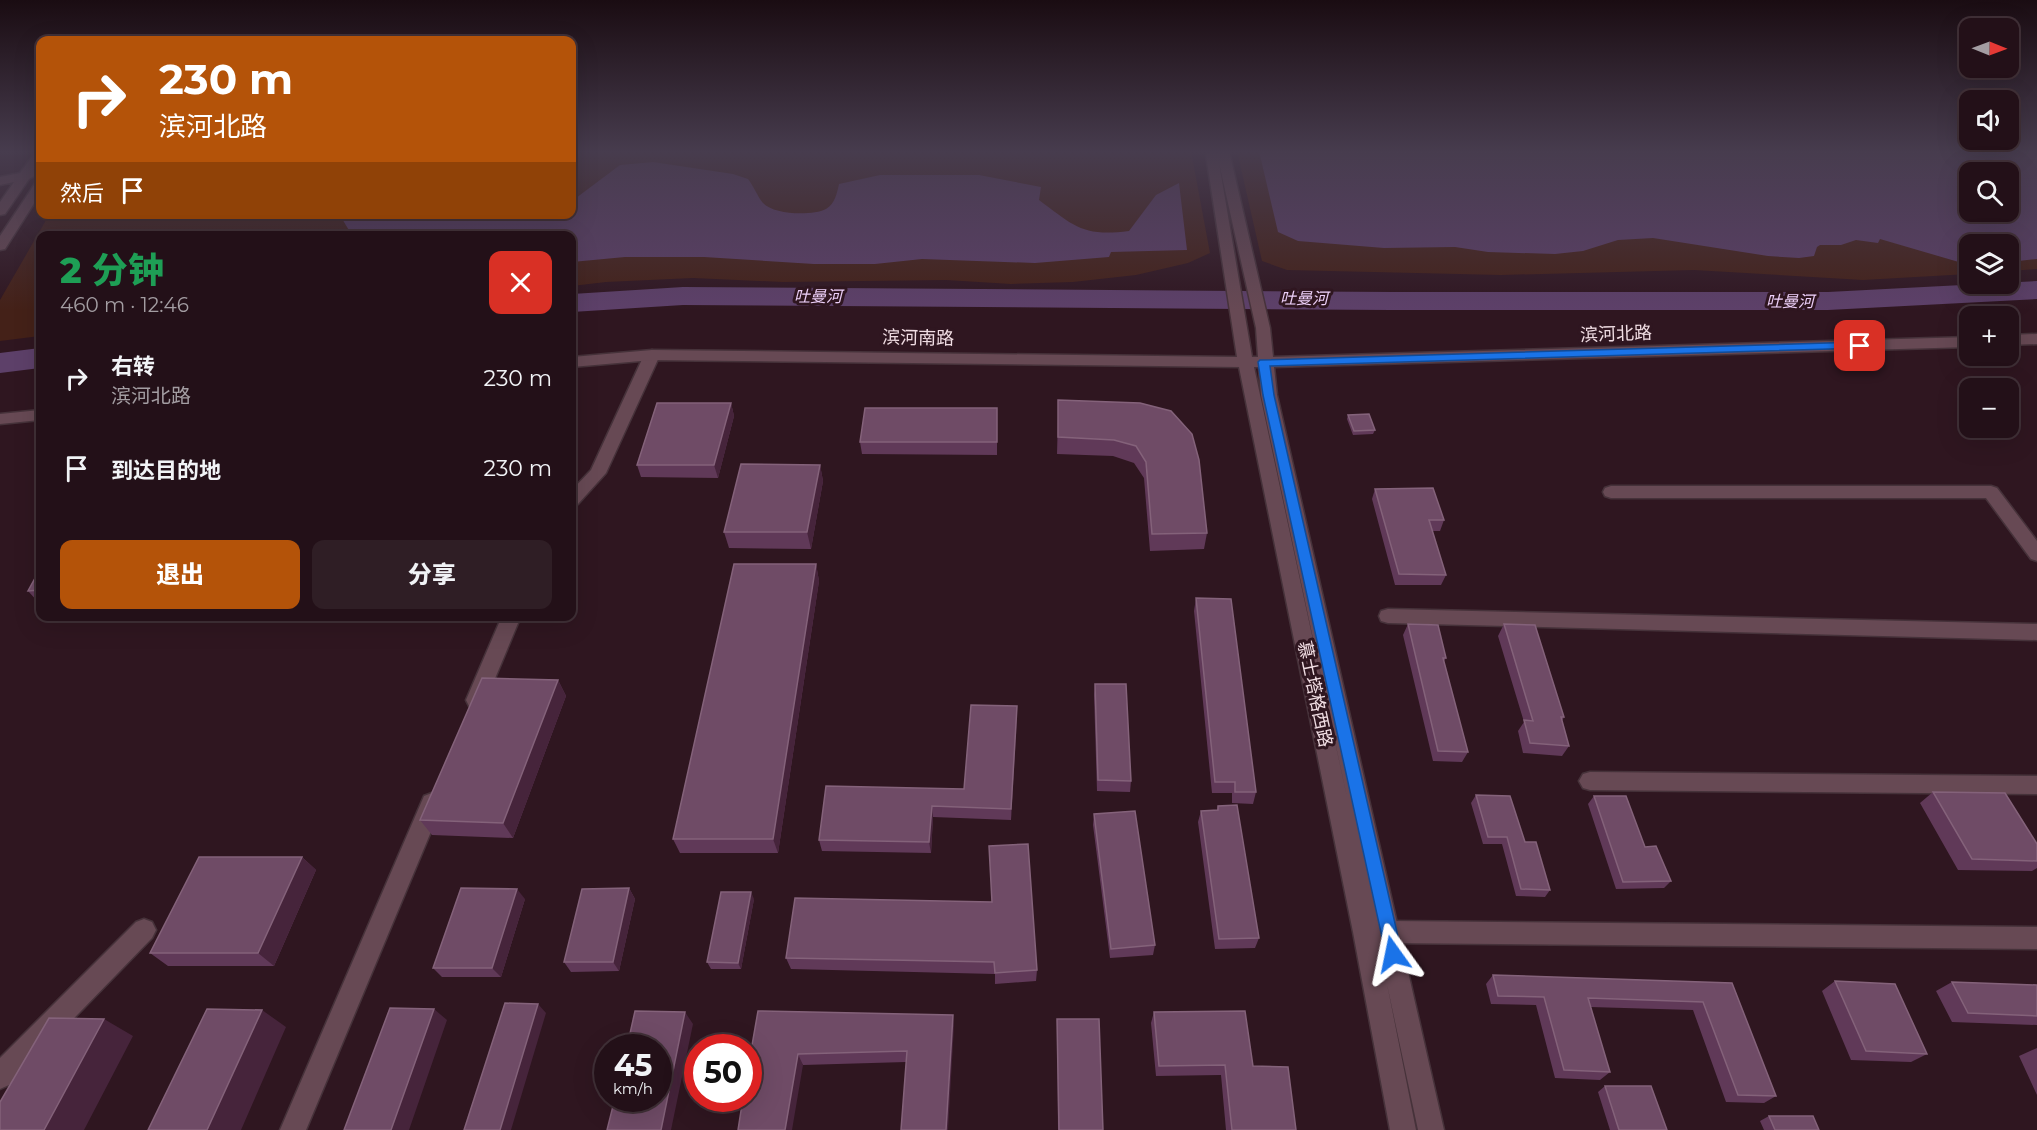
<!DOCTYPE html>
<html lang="zh">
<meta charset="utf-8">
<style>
body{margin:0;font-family:Montserrat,"Noto Sans SC",sans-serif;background:#2f1e25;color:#f1f3f6;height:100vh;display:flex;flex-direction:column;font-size:22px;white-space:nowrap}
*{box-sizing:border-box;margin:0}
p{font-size:20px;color:#a39da2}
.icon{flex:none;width:33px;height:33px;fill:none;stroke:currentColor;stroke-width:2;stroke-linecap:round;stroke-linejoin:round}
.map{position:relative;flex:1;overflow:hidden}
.sheet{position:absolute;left:36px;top:231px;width:540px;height:390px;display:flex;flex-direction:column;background:#231018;border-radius:12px;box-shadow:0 6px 24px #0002,0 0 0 2px #403037}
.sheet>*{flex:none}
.hud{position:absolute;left:36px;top:36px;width:540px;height:183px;border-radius:12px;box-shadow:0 6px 24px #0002,0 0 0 2px #403037;background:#b45309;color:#fff;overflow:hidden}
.needle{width:39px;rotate:91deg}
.buttons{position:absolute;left:1959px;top:18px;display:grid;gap:12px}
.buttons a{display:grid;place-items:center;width:60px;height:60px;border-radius:12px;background:#231018;box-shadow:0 6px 24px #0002,0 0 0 2px #403037;font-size:30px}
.speed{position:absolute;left:594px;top:1034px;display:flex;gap:12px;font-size:30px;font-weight:700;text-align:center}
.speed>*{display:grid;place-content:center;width:78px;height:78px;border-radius:50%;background:#231018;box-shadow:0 6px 24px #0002,0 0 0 2px #403037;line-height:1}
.speed small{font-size:15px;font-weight:400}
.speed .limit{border:9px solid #d22;background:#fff;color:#111}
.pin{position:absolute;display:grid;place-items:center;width:51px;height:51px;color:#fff;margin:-26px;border-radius:12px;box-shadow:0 3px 9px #0006}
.me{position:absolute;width:66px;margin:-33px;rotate:348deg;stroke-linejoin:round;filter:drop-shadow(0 0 4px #0008)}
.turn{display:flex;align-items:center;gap:21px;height:126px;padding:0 24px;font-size:27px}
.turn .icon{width:78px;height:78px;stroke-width:2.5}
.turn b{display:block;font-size:42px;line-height:51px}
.then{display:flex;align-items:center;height:57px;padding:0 24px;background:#0003;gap:12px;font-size:22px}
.round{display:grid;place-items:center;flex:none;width:63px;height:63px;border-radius:12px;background:#2f1e25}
.headline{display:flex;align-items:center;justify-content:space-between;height:102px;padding:0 24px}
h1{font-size:36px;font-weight:800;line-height:45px;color:#1e9e55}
.action{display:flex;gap:12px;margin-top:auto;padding:12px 24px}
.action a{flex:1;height:69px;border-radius:12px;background:#b45309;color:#fff;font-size:24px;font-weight:800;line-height:69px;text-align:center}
.action a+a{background:#2f1e25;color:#f1f3f6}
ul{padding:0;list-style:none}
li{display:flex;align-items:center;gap:18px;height:90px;padding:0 24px}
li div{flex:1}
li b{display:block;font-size:22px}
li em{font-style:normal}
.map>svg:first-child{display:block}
.green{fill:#442118;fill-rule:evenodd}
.water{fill:#5d4069;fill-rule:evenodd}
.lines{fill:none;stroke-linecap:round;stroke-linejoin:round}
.river{fill:#5d4069;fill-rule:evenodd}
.street-casing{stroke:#46323a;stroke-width:3}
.secondary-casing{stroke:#46323a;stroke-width:3}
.street{fill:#674954;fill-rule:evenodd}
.secondary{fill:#674954;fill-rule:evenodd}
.wall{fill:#603958}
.shaded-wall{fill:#46243b}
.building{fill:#6f4b66;stroke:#84627a;stroke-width:1.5}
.route{fill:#1a73e8;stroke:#114b97;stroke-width:1.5}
.labels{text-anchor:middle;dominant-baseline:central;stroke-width:6;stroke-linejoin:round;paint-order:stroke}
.far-water-label{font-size:16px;font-style:italic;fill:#edd0f9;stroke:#2f1620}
.street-label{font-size:18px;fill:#f0dde3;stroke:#2f1620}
</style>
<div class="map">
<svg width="2037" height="1130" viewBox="0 0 2037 1130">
<rect width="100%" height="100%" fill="#2f1620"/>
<path class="green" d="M572 151H1191L1210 253 1188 263 1136 275 1073 282 1011 284 946 280 783 282 693 278 606 282 572 286V236H40V336L0 341V300L49 215 572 214Z
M1237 151H2037V269L2009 271 2008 244H1970L1969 274 1863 280 1694 270 1501 275 1287 270 1262 261ZM1970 172H2008V212H1970Z"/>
<path class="water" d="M1259 151H2037V259L2009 262 2008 244H1970L1969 265 1880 239 1878 243 1856 240 1841 245H1820L1817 247 1814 256 1799 258 1768 256 1653 238 1618 240 1583 251 1555 254 1488 252 1455 247 1384 248 1298 241 1278 232ZM1970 172H2008V212H1970Z
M653 162 733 174 748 179C753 185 759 199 763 203 774 215 812 216 826 209 835 204 837 193 839 184L880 175H979L1041 187 1039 200C1074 226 1083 237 1129 231L1156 195 1179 183 1187 250 1111 252 1109 257 1035 263 922 259 875 264H814L704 257H625L572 262V236L356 235 350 232 341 217 342 214H572V201L620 165Z"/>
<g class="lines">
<path class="river" d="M2037 281V299L1828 310H1392L683 305 572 312V294L683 287 1392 292H1828Z
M40 348V368L0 373V353Z"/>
<g class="street-casing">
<path id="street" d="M652 350 660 355 606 473 578 504 572 506V490L591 470 644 355Z
M1611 486H1991L1997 488 2037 541V561L2031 559 1986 498H1611L1605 496 1603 492 1605 488Z
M1388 609 2037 624V640L1388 623 1381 621 1379 616 1381 611Z
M502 616H521L486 700 483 706 476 708 469 706 466 700Z
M1590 772 2037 776V794L1590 790 1583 788 1579 781 1583 774Z
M432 793 440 796 443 803 306 1130H280L421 803 424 796Z
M144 919 152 922 156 930 152 938 9 1085 0 1089V1058L136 922Z
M1389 921 2037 927V949L1389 943 1381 940 1377 932 1381 924Z"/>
</g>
<g class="secondary-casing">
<path id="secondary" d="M36 151H40V162L34 172 36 175 29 179 5 214 0 215V202L14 182 0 185V177L20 173Z
M1212 151 1218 154 1217 151H1229L1270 328 1273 357 1970 337V347L1274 367 1277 395 1444 1130H1418L1387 984 1416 1130H1390L1353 932 1239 367 652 360 572 367V357L652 350 1237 357 1206 155ZM1219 163 1256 328 1258 357H1252ZM1254 367H1259L1261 395 1348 802Z
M40 181V194L5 249 0 250V236L36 182Z
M2037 334V344L2008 345V335Z
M40 410V420L0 424V414Z"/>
</g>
<use href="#street" class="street"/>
<use href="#secondary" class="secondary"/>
</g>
<path class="wall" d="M731 403 734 416 718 478 641 477 637 465Z
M1140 403 1207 533 1204 549 1150 551 1144 478 1134 463 1113 456 1057 454 1058 416Z
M997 408V455L862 454 860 442Z
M1348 415 1375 430 1373 434 1353 435 1347 419Z
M820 465 823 481 811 549 729 548 724 532Z
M1375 489 1444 520 1440 531H1432L1446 575 1441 585H1395L1372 499Z
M816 564 819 581 778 853H680L673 839Z
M40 569V604L28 591Z
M1196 598 1256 792 1253 804 1232 803V793H1212L1194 611Z
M1408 624 1446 658 1444 661 1468 752 1462 762 1433 761 1403 635Z
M1504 624 1564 717 1562 721 1569 746 1562 756 1523 753 1518 731 1524 722 1498 636Z
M558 680 566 696 513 838 432 835 420 820Z
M1095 684 1131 781 1130 792 1097 791 1094 695Z
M1017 706 1011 820 933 817 931 853 822 851 819 840 964 789Z
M1933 792 2037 844V868L2032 871 1958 870 1920 803Z
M1476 795 1525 842 1550 890 1545 897 1516 896 1502 844H1483L1471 803Z
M1594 796 1645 847 1671 881 1664 888 1616 889 1588 804Z
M1218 806 1259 938 1255 948 1215 949 1198 822 1201 811 1217 810Z
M1094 814 1155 945 1153 955 1110 958 1093 825Z
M302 857 316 870 274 966H168L150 953Z
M629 888 635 899 619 971 571 972 564 962Z
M795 898 1037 970 1036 981 995 984V974L791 969 786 958Z
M525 899 501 977H442L433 968Z
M754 899 741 969H711L707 962Z
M1493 975 1732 983 1776 1096 1764 1103 1726 1102 1693 1010 1590 1007 1610 1072 1600 1080 1555 1078 1536 1005 1491 1004 1486 984Z
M1835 981 1927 1054 1911 1062 1851 1060 1822 991Z
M1952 982 2037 985V1025L1952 1022 1936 991Z
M758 1011 954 1026 906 1062 803 1065Z
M1154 1012 1253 1066 1296 1130H1226L1221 1075 1156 1076 1151 1023Z
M1057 1019 1103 1130H1058L1057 1031Z
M2037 1048V1095L2019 1056Z
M1605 1086 1667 1130H1610L1598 1092Z
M1769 1116 1819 1130H1764L1760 1121Z"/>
<path class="shaded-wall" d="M731 403 734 416 718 478 714 465Z
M820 465 823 481 811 549 807 532Z
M816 564 819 581 778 853 773 839Z
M558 680 566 696 513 838 503 823Z
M1017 706V718L1011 820V809Z
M932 806 933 817 931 853 929 842Z
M302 857 316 870 274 966 258 953Z
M629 888 635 899 619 971 613 962Z
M517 889 525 899 501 977 492 968Z
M751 892 754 899 741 969 738 963Z
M538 1004 546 1013 511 1130H500Z
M434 1009 447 1020 409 1130H391Z
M262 1010 286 1027 241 1130H207Z
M685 1012 693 1024 671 1130H661Z
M953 1015 954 1026 948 1130H946Z
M104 1019 133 1036 84 1130H44Z
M798 1054 803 1065 792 1130H785Z"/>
<path class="building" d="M1058 400 1140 403 1171 411 1192 434 1199 460 1207 533 1152 534 1146 462 1136 446 1114 440 1058 437Z
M657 403H731L714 465H637Z
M865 408H997V442H860Z
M1369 414 1375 430 1354 431 1348 415Z
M741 464 820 465 807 532H724Z
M1433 488 1444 520H1429L1446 575 1399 574 1375 489Z
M734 564H816L773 839H673Z
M40 569V590L28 591Z
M1196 598 1231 599 1256 792H1235V782H1215Z
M1408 624 1438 625 1446 658H1443L1468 752 1438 751Z
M1504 624 1535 625 1564 717H1561L1569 746 1530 743 1524 720 1533 721Z
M482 678 558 680 503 823 420 820Z
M1095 684H1126L1131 781 1098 780Z
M971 705 1017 706 1011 809 932 806 929 842 819 840 826 786 964 789Z
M1933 792 2005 793 2037 844V861L1972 859Z
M1476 795 1510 796 1525 842H1536L1550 890 1521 889 1507 837H1488Z
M1594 796H1626L1645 847 1656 846 1671 881 1623 882Z
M1237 805 1259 938 1219 939 1201 811 1218 810V806Z
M1135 811 1155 945 1111 949 1094 814Z
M1028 844 1037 970 995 973 994 962 786 958 795 898 992 902 989 846Z
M199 857H302L258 953H150Z
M461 888 517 889 492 968H433Z
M629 888 613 962H564L582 889Z
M721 892H751L738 963 707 962Z
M1493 975 1732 983 1776 1096 1738 1095 1703 1002 1588 998 1610 1072 1564 1070 1544 997 1498 996Z
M1835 981 1895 984 1927 1054 1866 1051Z
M1952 982 2037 985V1016L1968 1013Z
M505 1003 538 1004 500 1130H464Z
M390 1008 434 1009 391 1130H344Z
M207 1009 262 1010 207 1130H148Z
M635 1011 685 1012 661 1130H607L615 1098H658V1047H627Z
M758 1011 953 1015 946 1130H901L907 1051 798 1054 785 1130H738L743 1098H748V1068Z
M1245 1011 1253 1066 1288 1067 1296 1130H1232L1225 1065 1159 1066 1154 1012Z
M49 1018 104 1019 44 1130H0V1102Z
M1057 1019H1099L1103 1130H1059Z
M1605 1086H1651L1667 1130H1619Z
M1769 1116H1813L1819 1130H1775Z"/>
<linearGradient id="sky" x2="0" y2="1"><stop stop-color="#1a0c12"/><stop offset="0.49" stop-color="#473c4e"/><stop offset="1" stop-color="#473c4e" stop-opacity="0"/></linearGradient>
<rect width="2037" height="310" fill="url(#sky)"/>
<path class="route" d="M1860 342 1865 346 1864 348 1270 366 1274 395 1402 954 1400 960 1393 962 1387 960 1263 395 1258 362 1260 360Z"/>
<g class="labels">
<g class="far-water-label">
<text x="818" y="296">吐曼河</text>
<text x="1304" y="298">吐曼河</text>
<text x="1790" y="301">吐曼河</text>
</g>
<g class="street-label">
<text transform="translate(1616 334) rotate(-2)">滨河北路</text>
<text transform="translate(918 338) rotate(1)">滨河南路</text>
<text transform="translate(1315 694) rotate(78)">慕士塔格西路</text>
</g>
</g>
</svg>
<div class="buttons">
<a><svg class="needle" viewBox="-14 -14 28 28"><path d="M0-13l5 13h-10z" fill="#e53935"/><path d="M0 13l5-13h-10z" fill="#a39da2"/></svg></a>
<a><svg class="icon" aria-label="sound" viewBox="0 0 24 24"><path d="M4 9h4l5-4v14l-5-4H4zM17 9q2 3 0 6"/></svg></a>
<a><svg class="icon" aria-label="search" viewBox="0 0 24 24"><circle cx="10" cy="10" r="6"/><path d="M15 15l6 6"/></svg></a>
<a><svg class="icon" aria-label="layers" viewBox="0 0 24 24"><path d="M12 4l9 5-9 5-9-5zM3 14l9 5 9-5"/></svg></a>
<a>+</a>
<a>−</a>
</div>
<div class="speed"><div>45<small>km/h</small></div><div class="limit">50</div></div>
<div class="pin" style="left:1860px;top:346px;background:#d93025"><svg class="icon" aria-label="arrive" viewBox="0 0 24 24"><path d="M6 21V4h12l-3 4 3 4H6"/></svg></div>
<svg class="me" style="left:1393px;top:954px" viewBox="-20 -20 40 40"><path d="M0-17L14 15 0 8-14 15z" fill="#1a73e8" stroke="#fff" stroke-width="4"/></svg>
<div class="hud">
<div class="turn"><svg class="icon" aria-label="right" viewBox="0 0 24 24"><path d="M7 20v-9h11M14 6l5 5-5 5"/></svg><div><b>230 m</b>滨河北路</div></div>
<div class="then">然后<svg class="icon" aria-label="arrive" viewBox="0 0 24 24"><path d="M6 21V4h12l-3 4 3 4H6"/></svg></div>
</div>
<section class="sheet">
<div class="headline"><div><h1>2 分钟</h1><p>460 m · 12:46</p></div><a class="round" style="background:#d93025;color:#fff"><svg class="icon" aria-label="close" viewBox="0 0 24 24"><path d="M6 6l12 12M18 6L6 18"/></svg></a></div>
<ul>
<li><svg class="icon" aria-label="right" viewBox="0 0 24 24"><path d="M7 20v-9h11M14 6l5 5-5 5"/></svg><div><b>右转</b><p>滨河北路</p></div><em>230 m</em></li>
<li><svg class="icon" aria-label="arrive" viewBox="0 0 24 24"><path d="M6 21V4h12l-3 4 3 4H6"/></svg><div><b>到达目的地</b></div><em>230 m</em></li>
</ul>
<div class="action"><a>退出</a><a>分享</a></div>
</section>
</div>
